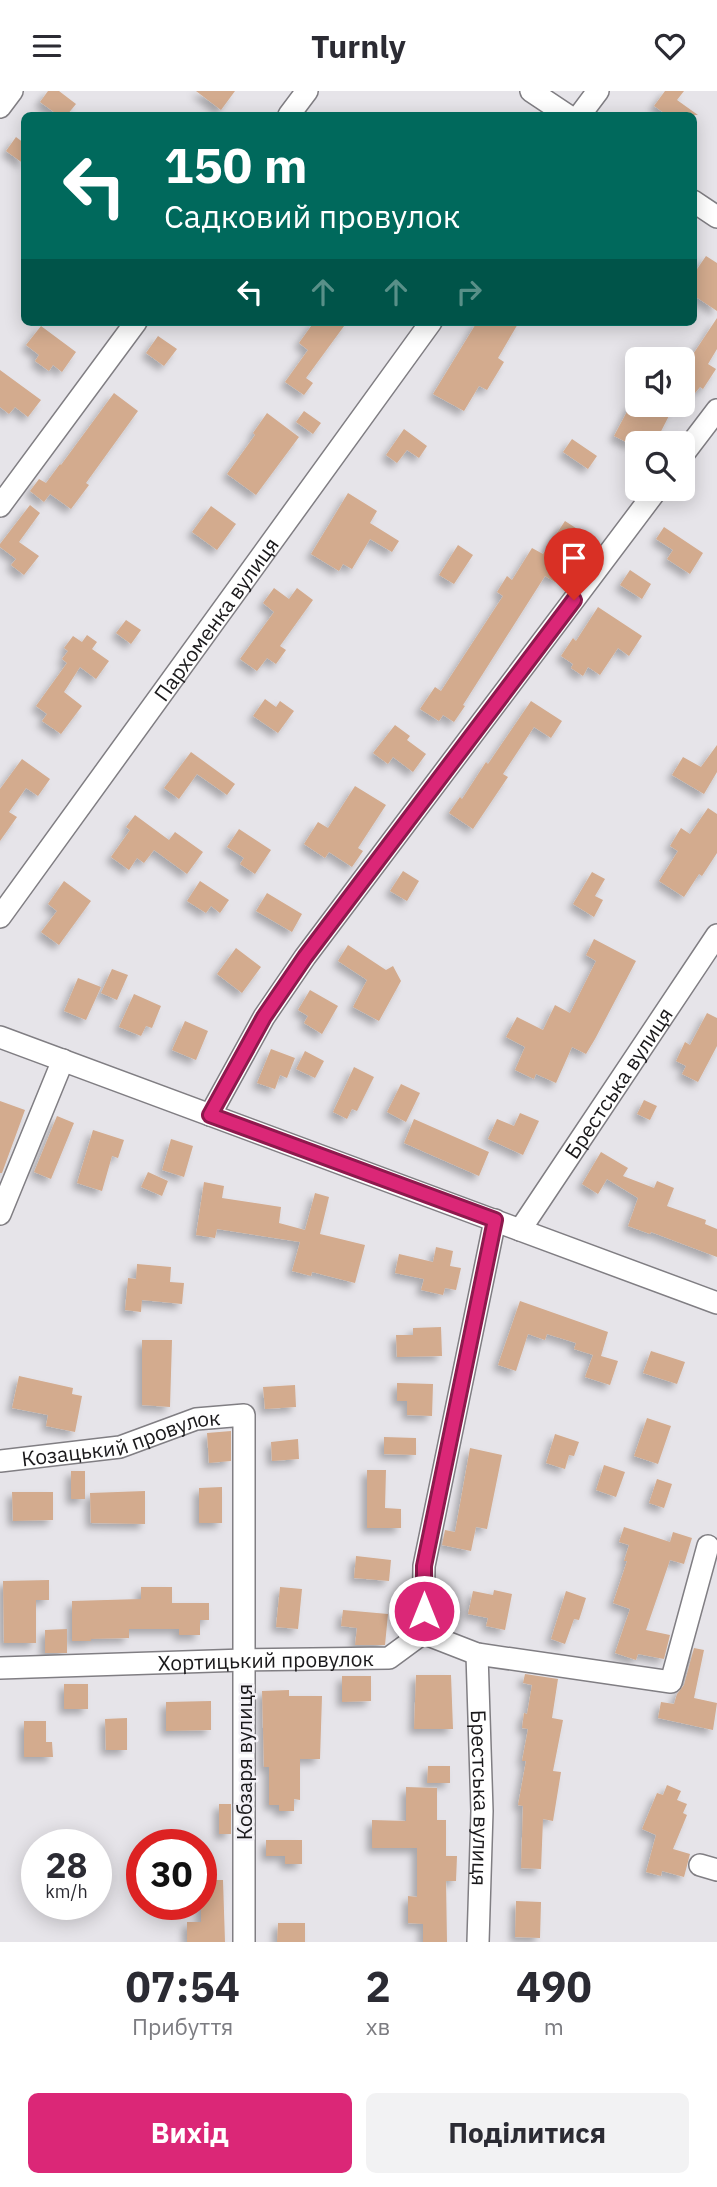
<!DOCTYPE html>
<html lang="uk">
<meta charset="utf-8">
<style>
body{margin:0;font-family:"IBM Plex Sans",sans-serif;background:#f2f2f3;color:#2b2b33;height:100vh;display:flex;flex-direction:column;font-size:26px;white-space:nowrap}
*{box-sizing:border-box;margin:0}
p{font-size:23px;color:#7c7c81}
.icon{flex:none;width:38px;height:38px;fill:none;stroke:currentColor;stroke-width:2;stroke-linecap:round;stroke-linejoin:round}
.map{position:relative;height:1851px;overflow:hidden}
.drawer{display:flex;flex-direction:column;background:#fff;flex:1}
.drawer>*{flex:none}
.guide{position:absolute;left:21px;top:21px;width:676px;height:214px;border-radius:10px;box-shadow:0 4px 18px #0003;background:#00695c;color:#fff;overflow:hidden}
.buttons{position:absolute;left:625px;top:256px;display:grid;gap:14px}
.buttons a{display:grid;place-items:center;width:70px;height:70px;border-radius:10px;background:#fff;box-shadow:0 4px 18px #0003;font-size:35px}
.speed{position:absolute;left:21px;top:1738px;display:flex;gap:14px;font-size:35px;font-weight:700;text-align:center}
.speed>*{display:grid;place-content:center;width:91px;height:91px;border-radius:50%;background:#fff;box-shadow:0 4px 18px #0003;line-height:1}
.speed small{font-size:18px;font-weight:400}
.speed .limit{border:10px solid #d22;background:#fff;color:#111}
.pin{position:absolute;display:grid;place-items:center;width:60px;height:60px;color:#fff;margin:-72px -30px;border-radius:50% 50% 50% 0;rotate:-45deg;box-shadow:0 0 7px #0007}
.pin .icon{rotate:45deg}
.me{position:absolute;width:77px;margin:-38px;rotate:0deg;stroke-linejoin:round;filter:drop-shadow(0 0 5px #0008)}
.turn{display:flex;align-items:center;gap:24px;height:147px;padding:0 28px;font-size:32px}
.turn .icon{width:91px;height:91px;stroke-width:2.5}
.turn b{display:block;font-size:49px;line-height:60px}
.lanes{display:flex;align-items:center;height:66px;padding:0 28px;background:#0003;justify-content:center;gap:35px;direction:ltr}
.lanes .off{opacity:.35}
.eta{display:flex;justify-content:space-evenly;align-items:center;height:119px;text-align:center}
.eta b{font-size:42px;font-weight:700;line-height:49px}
.cta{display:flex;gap:14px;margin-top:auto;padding:14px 28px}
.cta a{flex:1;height:80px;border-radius:10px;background:#db2777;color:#fff;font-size:28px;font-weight:700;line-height:80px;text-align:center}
.cta a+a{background:#f2f2f3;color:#2b2b33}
header{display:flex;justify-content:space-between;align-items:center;height:91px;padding:0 28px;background:#fff;font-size:32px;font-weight:700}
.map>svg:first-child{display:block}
.building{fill:#d3ab8e;filter:url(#shadow)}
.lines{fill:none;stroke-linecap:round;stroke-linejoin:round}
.minor-casing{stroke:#807e83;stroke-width:24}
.minor{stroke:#fff;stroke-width:21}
.route-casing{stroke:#8e194d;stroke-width:18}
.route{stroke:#db2777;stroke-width:12}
.labels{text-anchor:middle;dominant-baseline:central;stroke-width:5;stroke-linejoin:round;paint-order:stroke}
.street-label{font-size:21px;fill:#1a191b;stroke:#f3f1f6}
</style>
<header><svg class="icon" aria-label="menu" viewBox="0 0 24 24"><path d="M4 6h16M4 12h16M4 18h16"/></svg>Turnly<svg class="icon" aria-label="heart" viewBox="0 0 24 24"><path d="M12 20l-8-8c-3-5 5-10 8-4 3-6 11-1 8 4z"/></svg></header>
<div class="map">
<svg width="717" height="1851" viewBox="0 0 717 1851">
<defs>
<filter id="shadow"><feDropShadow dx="-5" dy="5" stdDeviation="3.5" flood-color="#0004"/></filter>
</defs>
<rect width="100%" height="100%" fill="#e6e4e9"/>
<path class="building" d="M48 0H59L76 13 67 24H58L40 11Z
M196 0H235L221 19Z
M665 0H684L677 9 698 24H667L654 15Z
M16 46 24 52V73L6 60Z
M706 165 717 172V220L693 204V184Z
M717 227V258L708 273 716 278 703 298 700 296 682 318V280Z
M314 231H347L306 287 313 292 304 304 285 291 308 259 299 252Z
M477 231H519L498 267 504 271 487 299 479 295 464 320 433 303Z
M41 235 76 261 62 281 53 274 49 280 35 270 39 264 26 254Z
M158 245 177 258 164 275 146 262Z
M0 279 41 309 28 326 15 316 9 323 0 316Z
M114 302 138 320 86 392 89 394 71 418 50 403 44 411 30 400 39 388 46 392 60 373 61 374Z
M631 313H675L655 352H645L636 347 632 354 614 345Z
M304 320 321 332 313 343 296 331Z
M267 322 299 346 256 404 227 383 255 344 253 342Z
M404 338 427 355 419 367 407 359 397 372 386 364Z
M572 348 597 365 588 378 563 361Z
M348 402 377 420 370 432 399 450 392 461 370 448 352 478 343 473 339 480 311 463Z
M30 414 40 422 19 451 39 465 24 484 11 474 16 468 0 456V453Z
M211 415 236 433 217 459 192 441Z
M565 430 585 443 555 491 545 485 463 614 465 615 454 631 443 624 439 630 420 618 435 596 441 600 503 505 497 501 507 485 512 489 532 457 543 463Z
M664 436 703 462 690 483 667 468 673 459 656 448Z
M458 454 473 464 454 493 439 484Z
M630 479 651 493 642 508 620 494Z
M274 497 289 508 297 497 313 509 280 555 286 559 276 573 267 567 257 580 240 568 274 521 263 512Z
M598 516 642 545 629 565 618 557 600 584 588 576 583 585 571 577 573 573 561 565 573 547 576 550Z
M126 529 141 539 131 553 116 542Z
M87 544 97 551 92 558 109 570 96 588 80 576 64 601 82 615 61 643 42 630 47 623 36 615 67 572 62 568 68 560 64 557 73 545 82 551Z
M265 608 276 616 280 610 294 620 278 642 253 625Z
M531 610 562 630 551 647 534 636 503 683 508 686 473 738 449 722 460 706 462 708 486 671 488 673Z
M395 634 410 645 407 649 426 663 413 681 393 666 388 673 373 662Z
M717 654V681L704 703 672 684 683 666 701 676Z
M191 661 235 693 227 704 197 683 179 708 164 697Z
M22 668 50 688 38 705 26 697 9 721 17 726 0 750V698Z
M355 695 386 714 358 757 363 760 352 776 329 761 325 767 304 753 318 731 328 737Z
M708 717 717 723V762L702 785 699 783 684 806 659 790 678 760 670 755 681 737 690 743Z
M135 724 169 749 175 741 203 761 187 783 154 759 144 772 137 767 129 779 111 766 130 739 126 736Z
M239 738 271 759 255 783 240 773 244 767 227 756Z
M403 780 419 790 407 810 390 800Z
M592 781 605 788 595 805 603 809 594 826 573 813Z
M64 790 91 810 59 854 41 841 57 820 48 813Z
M200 790 229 809 220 822 211 815 206 822 187 810Z
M267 802 302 823 292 841 256 820Z
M594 848 636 870 595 948 586 963 572 956 556 992 536 983 534 988 515 979 525 956 506 946 517 926 543 939 555 914 570 922 596 870 586 864Z
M348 854 386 879 393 875 401 890 379 930 353 916 367 889 338 870Z
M236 857 261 876 242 902 217 883Z
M112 878 128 884 117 909 101 902Z
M78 887 101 896 86 929 64 920Z
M310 899 338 915 322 943 304 932 308 925 298 919Z
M134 903 161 915 152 937 146 935 141 945 119 936Z
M707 922 717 927V955L698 991 682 983 686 975 676 970 685 951 690 954Z
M185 930 208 940 196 969 172 959Z
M271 958 295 967 287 987 280 984 275 998 257 992Z
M305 960 324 970 315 987 296 978Z
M354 976 374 986 357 1020 352 1018 347 1028 333 1021Z
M401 993 420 1002 406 1031 387 1021Z
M644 1009 657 1015 650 1029 637 1023Z
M0 1010 25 1019 2 1082H0Z
M520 1022 539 1030 523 1064 488 1048 497 1028 514 1035Z
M57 1025 74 1032 51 1088 34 1081Z
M414 1028 489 1061 479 1085 404 1052Z
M93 1039 124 1049 118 1067 112 1065 102 1100 77 1092Z
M171 1048 193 1055 184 1086 162 1079Z
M601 1061 628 1077 623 1085 654 1097 657 1090 674 1097 667 1115 706 1129 705 1133 717 1138V1166L651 1141 650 1143 628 1135 638 1107 607 1088 598 1103 582 1093Z
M148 1081 168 1090 162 1105 141 1096Z
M204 1091 224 1095 222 1107 281 1116 279 1132 305 1139 315 1102 329 1106 320 1143 365 1154 355 1192 312 1181 311 1185 292 1180 300 1151 217 1138 215 1147 196 1144Z
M436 1156 453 1160 450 1175 461 1177 456 1199 445 1197 443 1204 421 1199 424 1188 395 1182 399 1163 433 1171Z
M137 1173 171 1176 170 1191 184 1192 182 1213 142 1209 141 1221 125 1219 128 1187 136 1188Z
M520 1210 608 1241 601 1265 618 1270 610 1294 585 1286 593 1264 574 1258 576 1252 547 1243 545 1249 528 1243 516 1280 498 1274Z
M441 1236 442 1265 397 1266 396 1244H413V1237Z
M142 1249H172L170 1316 142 1314Z
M651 1260 685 1271 677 1293 643 1282Z
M19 1285 73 1297 72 1303 82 1305 75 1341 46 1335 48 1324 12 1317Z
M397 1292 433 1293 432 1325 407 1324V1310H397Z
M295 1294 296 1316 265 1318 263 1296Z
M647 1327 671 1335 658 1373 634 1365Z
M231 1340V1370L209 1372 207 1342Z
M555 1343 579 1351 574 1365 569 1364 565 1378 546 1372Z
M384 1346 416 1347V1364L384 1363Z
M298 1348 299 1368 272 1370 271 1351Z
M470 1357 502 1364 487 1438 476 1436 471 1460 442 1454 445 1439 455 1441Z
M604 1374 625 1381 616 1406 596 1399Z
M367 1379H386L385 1417 401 1418V1437H367Z
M71 1380H85V1408H71Z
M657 1388 672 1393 664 1417 649 1412Z
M222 1396V1432H199V1397Z
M145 1400V1433L91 1432 90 1402Z
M12 1401H53V1429L13 1430Z
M624 1436 670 1451 673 1441 692 1447 684 1473 670 1469 646 1539 670 1544 664 1568 638 1563 636 1569 615 1562 630 1518 613 1512 627 1470H624L629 1454 619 1451Z
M356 1465 391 1469 389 1490 354 1487Z
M49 1489V1509H36V1552H4L3 1490Z
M141 1496H172V1512H209V1529H200V1544H179V1538H129V1547L91 1548V1550H72V1510L141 1508Z
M280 1496 302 1498 298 1538 276 1536Z
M494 1499 512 1503 505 1539 486 1535 488 1527 468 1523 473 1500 493 1504Z
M566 1500 586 1507 579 1529 574 1528 565 1553 551 1548Z
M343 1519 388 1523 385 1554H355L357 1537 341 1535Z
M67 1538V1562H45V1539Z
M694 1557 704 1559 694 1607 717 1612 713 1639 658 1627 661 1611 674 1613 677 1603 684 1594Z
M525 1583 558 1588 552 1627 563 1629 553 1680 561 1681 553 1730 543 1728 541 1778 521 1777 523 1715 518 1714 526 1670H522L528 1638 522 1637 524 1622 527 1623 532 1594 523 1592Z
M416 1584H451L453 1638H414Z
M342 1585H371V1610L342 1611Z
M64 1593H88V1618H64Z
M289 1599V1605H322L320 1668H300V1709L294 1708V1720H279V1714H269V1676H264L262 1600Z
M211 1610V1639L166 1640V1611Z
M127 1627V1659H106L105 1628Z
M24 1630H46V1651H52L53 1666H24Z
M428 1675H450V1692H427Z
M667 1694 681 1700 677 1709 687 1713 683 1722 687 1724 673 1758 690 1763 684 1786 662 1780 661 1785 646 1781 656 1744 642 1738 657 1702 663 1704Z
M406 1696 437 1697V1729H446V1765H457L456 1790H446L447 1851H423V1833L408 1832V1805L417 1806V1757H372V1729L406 1730Z
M219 1713H231V1743H219Z
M266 1749H302V1773H285V1765H266Z
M201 1789H223L225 1851H187V1831H201Z
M516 1810 541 1811 540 1847 515 1846Z
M278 1832H305V1851H277Z"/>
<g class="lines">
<g class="minor-casing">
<g id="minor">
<path d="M531 0 567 24"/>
<path d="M0 16 12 0"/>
<path d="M289 24 307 0"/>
<path d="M580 24 598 0"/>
<path d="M693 110 717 126"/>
<path d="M682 365 717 319"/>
<path d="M0 415 136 231"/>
<path id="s1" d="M0 826 431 231"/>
<path d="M0 946 717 1212"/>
<path d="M210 1024 264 926 305 866 658 397"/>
<path d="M0 1123 63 969"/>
<path id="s2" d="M520 1139 717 844"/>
<path id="s3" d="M0 1370 120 1356 196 1328 244 1324V1851"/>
<path d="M423 1542 424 1475 495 1129"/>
<path d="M423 1542 477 1563 671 1591 708 1455"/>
<path id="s4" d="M477 1563 482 1720 478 1851"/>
<path id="s5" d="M0 1577 244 1569 389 1567 423 1542"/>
<path d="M700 1774 717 1779"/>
</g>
</g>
<use href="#minor" class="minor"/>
</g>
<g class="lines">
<g class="route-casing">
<path id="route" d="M424 1520V1475L495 1129 210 1024 264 926 305 866 574 509"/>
</g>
<use href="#route" class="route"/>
</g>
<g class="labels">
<g class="street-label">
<text stroke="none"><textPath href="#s1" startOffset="368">Пархоменка вулиця</textPath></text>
<text stroke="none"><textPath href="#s2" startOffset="177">Брестська вулиця</textPath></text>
<text stroke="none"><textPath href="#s3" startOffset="124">Козацький провулок</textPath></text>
<text stroke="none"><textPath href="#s5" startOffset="266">Хортицький провулок</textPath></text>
<text transform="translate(244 1671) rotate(-90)">Кобзаря вулиця</text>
<text stroke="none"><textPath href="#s4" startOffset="144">Брестська вулиця</textPath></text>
</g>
</g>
</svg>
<div class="buttons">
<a><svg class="icon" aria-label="sound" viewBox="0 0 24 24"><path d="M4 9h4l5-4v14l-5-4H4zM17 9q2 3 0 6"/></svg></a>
<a><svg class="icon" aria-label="search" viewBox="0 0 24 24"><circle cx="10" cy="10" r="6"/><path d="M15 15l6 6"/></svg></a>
</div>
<div class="speed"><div>28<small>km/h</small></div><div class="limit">30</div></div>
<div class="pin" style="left:574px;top:509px;background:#d93025"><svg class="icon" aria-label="arrive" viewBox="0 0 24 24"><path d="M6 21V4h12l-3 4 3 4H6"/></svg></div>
<svg class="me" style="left:424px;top:1520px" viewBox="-20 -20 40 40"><circle r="17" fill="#db2777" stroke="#fff" stroke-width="3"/><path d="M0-11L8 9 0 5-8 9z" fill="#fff"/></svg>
<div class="guide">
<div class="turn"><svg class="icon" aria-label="left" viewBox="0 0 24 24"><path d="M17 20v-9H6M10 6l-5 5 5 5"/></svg><div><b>150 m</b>Садковий провулок</div></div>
<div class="lanes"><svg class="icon" aria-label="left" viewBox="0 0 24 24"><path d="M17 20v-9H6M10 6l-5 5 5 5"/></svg><svg class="icon off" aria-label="ahead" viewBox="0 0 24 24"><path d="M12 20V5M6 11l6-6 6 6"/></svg><svg class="icon off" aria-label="ahead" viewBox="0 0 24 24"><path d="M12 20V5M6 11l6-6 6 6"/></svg><svg class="icon off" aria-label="right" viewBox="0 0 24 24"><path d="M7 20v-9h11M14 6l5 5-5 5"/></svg></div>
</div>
</div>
<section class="drawer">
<div class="eta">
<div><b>07:54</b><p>Прибуття</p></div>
<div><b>2</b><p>хв</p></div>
<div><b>490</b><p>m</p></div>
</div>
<div class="cta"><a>Вихід</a><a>Поділитися</a></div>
</section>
